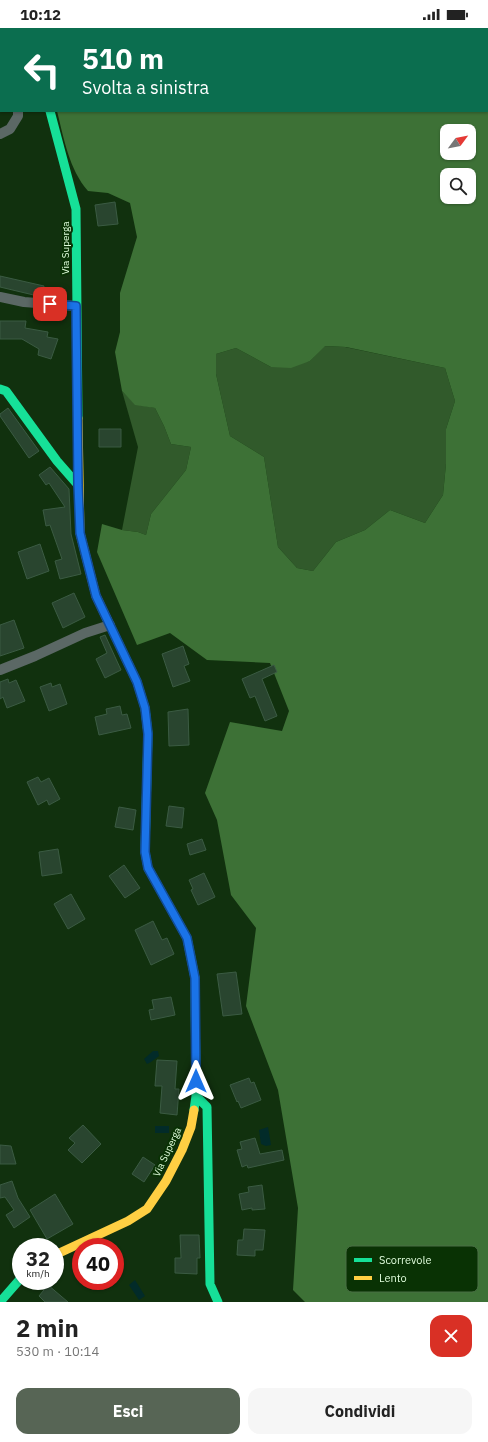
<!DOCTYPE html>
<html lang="it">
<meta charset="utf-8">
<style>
body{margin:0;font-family:"IBM Plex Sans",sans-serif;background:#f6f6f6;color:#222;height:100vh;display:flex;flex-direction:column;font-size:15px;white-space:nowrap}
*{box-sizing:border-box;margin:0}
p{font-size:13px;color:#767676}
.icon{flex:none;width:22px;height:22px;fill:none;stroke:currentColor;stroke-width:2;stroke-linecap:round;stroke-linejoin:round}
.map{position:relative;height:1274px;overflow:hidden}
.sheet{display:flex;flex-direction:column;background:#fff;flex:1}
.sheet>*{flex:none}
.top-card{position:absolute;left:0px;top:0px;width:488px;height:84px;box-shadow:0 1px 3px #0004;background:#0b6e4f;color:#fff;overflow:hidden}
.needle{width:26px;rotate:58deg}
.fabs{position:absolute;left:440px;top:96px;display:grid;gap:8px}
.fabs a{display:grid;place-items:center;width:36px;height:36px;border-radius:8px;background:#fff;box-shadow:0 1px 3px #0004;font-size:20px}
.speed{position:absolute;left:12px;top:1210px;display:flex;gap:8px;font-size:20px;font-weight:700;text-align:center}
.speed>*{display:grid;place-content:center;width:52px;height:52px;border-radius:50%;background:#fff;box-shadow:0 1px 3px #0004;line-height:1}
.speed small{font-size:10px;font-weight:400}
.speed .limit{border:6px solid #d22;background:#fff;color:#111}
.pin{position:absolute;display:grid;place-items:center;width:34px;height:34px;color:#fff;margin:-17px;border-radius:8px;box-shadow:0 2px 6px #0006}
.me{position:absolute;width:44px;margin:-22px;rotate:0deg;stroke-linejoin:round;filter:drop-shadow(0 0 3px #0008)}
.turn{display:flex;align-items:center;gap:14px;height:84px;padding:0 16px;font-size:18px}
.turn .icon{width:52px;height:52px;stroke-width:2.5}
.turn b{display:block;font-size:28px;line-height:34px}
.round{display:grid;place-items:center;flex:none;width:42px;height:42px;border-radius:12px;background:#f6f6f6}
.headline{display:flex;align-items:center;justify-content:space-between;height:68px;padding:0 16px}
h1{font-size:24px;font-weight:700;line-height:30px}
.action{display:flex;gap:8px;margin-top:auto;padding:8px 16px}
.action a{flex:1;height:46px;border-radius:12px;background:#576555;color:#fff;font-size:16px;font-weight:700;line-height:46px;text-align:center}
.action a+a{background:#f6f6f6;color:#222}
.status{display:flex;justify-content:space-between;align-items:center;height:28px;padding:0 20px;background:#fff;direction:ltr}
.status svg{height:11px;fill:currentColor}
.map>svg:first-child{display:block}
.green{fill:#315a2b}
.forest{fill:#3d7136;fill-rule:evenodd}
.water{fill:#022b29}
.building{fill:#29452f;stroke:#3b5b43}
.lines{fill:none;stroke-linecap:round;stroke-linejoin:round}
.street{stroke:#5b6865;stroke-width:10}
.fast{stroke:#16e098;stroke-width:9}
.slow{stroke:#ffcf43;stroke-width:9}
.route-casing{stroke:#114b97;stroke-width:10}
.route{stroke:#1a73e8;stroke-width:7}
.labels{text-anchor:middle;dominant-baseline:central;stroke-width:4;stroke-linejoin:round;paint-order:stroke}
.street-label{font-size:10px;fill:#e0fddc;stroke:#093204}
.key{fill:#093204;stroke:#4a6f45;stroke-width:1}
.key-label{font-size:11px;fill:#e0fddc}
</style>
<div class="status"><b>10:12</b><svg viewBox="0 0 49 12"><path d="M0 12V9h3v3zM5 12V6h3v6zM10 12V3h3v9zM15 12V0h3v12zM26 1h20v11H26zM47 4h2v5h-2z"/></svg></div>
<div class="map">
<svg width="488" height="1274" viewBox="0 0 488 1274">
<rect width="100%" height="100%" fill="#11310e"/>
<path class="green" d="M324 318 345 319 445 340 455 373 446 401V436L443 467 425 495 390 482 365 502 336 514 313 543 297 540 278 519 264 429 230 408 216 346V326L236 320 271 339 310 333Z
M122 363 135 376 155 380 164 398 171 416 191 419 186 442 151 486 146 507 138 504 122 502 138 419Z"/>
<path class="forest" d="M48 0H488V1274H305L293 1262 298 1180 278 1062 246 978 256 900 231 867 217 792 205 765 230 694 282 703 289 683 270 635 207 632 170 605 137 617 97 524 102 496 122 502 138 504 146 507 151 486 186 442 191 419 171 416 164 398 155 380 135 377 122 363 115 324 120 304V265L137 209 130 175 108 165 88 163C69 141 64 111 57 83H487V1ZM447 103H469V125H447ZM447 147H469V169H447ZM325 318 346 319 445 340 455 373 446 401V436L443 467 425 495 390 482 365 502 336 514 313 543 297 540 278 519 264 429 230 408 216 346V326L236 320 271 339 291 340 310 333Z"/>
<path class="water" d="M153 1023H158L159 1028 151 1034 147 1036 144 1031Z
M155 1098H169V1105H155Z
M268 1099 271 1117 266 1118 261 1116 259 1102Z
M135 1252 145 1268 139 1272 129 1257Z"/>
<path class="building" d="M115 174 118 196 98 198 95 177Z
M0 248 44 258 42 269 0 259Z
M0 293H26L25 300 48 304 47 309 58 311 51 331 38 327 39 321 22 311H0Z
M8 380 39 423 29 430 0 388V386Z
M99 401H121V419H99Z
M50 439 69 461 71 506 81 546 60 551 55 533 62 531 50 497 46 498 43 482 65 479 49 455 46 457 39 447Z
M40 516 49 543 27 551 18 524Z
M74 565 85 589 63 600 52 575Z
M14 592 24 620 0 628V597Z
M105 607 121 642 105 650 96 631 107 625 100 609Z
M183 618 189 636 184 638 190 653 173 659 162 626Z
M274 637 277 644 262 651 277 688 265 693 255 668 250 670 242 651Z
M8 651 9 655 16 652 25 673 7 680 3 669 0 671V654Z
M51 655 52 659 60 656 67 676 49 683 40 659Z
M120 678 122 687 127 686 131 700 99 707 95 689 107 686 106 681Z
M188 681 189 717 169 718 168 684Z
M38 749 41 754 49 750 60 771 49 777 47 772 38 777 27 754Z
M169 778 184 780 182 800 166 798Z
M119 779 136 782 133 802 115 799Z
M202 811 206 822 190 827 187 816Z
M58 821 62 845 42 848 39 824Z
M124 837 140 860 125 870 109 848Z
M204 845 215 869 198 877 191 862 193 861 189 852Z
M71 866 85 891 68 901 54 876Z
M153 893 162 912 167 910 174 926 151 937 135 902Z
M236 944 242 986 223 988 217 946Z
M171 969 175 987 151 992 149 982 154 981 152 972Z
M157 1032 177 1033 175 1061H179L177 1087 160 1085 162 1058H155Z
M249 1050 251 1055 254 1054 261 1072 241 1080 238 1073 237 1074 230 1057Z
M83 1097 101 1116 82 1135 68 1122 75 1115 69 1110Z
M255 1110 260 1126 282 1122 284 1132 248 1140 247 1137 242 1139 237 1122 242 1121 240 1114Z
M0 1117 11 1118 16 1136H0Z
M143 1129 155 1137 144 1154 132 1146Z
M12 1153 18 1170 30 1189 14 1200 6 1187 14 1182 5 1169 0 1170V1157Z
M262 1157 265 1181 252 1182V1180L242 1182 239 1166 249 1164 248 1159Z
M55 1166 73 1196 47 1211 30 1182Z
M244 1201 265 1202 263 1222H255V1228L237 1227 238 1212H243Z
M180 1207H199L200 1230H197V1246L175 1245V1230H181Z
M48 1257 68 1274H45L39 1268Z"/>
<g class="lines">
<path class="street" d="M0 106 10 101 18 88V83
M0 269 24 274 76 278
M0 642 35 628 85 605 110 597"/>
<path class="fast" d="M35 0V1
M50 83 76 181 78 390
M0 361 6 363 57 433 78 457
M107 591 137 654 145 680 148 706 145 824 148 840 187 910 195 950 196 1068 194 1082
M196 1068 207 1079 210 1256 218 1274
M0 1274 21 1250"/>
<path class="slow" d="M78 390 80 505 96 568 107 591
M55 1227 128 1193 147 1181 166 1153 182 1122 191 1099 194 1082"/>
</g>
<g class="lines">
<g class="route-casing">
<path id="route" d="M50 276 76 278 78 457 80 505 96 568 137 654 145 680 148 706 145 824 148 840 187 910 195 950 196 1053"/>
</g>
<use href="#route" class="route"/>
</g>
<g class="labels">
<g class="street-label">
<text transform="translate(65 220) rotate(-90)">Via Superga</text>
<text transform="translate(167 1124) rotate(-65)">Via Superga</text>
</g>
</g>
<rect x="346" y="1218" width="132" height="46" rx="6" class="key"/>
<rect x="354" y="1230" width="18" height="4" fill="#16e098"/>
<rect x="354" y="1248" width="18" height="4" fill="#ffcf43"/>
<g class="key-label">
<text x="379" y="1236">Scorrevole</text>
<text x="379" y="1254">Lento</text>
</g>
</svg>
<div class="fabs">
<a><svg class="needle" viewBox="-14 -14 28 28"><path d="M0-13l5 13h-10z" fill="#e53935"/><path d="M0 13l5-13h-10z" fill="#767676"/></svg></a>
<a><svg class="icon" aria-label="search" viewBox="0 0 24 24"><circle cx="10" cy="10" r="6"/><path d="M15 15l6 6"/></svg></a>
</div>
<div class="speed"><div>32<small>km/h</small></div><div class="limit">40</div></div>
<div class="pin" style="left:50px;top:276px;background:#d93025"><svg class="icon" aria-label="arrive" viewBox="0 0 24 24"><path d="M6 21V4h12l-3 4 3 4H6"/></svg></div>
<svg class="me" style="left:196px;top:1053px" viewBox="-20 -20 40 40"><path d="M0-17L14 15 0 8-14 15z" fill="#1a73e8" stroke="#fff" stroke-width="4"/></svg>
<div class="top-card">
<div class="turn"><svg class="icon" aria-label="left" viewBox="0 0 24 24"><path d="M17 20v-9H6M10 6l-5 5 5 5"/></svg><div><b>510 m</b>Svolta a sinistra</div></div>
</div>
</div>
<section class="sheet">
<div class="headline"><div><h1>2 min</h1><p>530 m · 10:14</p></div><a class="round" style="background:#d93025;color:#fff"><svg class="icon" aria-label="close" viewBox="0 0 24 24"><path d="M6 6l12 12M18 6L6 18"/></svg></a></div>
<div class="action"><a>Esci</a><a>Condividi</a></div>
</section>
